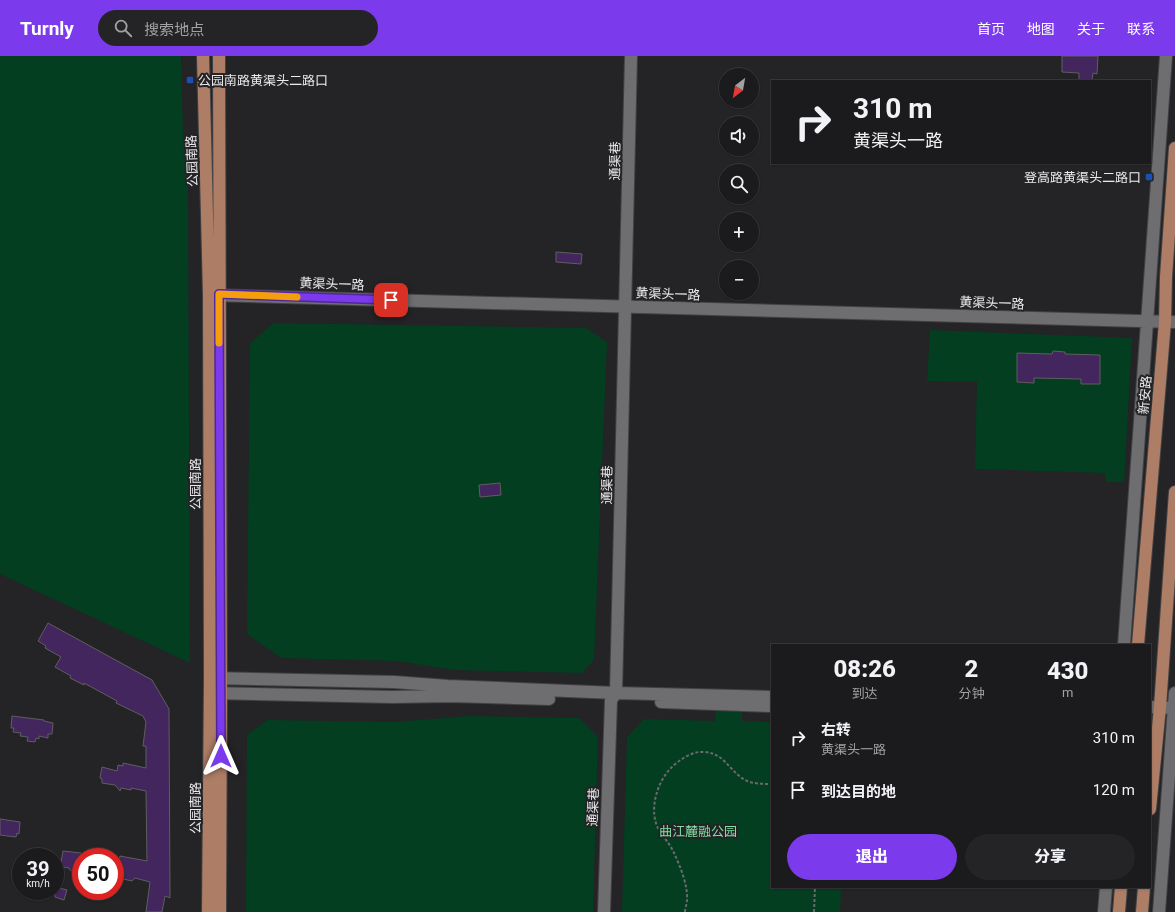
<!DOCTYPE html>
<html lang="zh">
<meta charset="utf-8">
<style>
body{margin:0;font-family:Roboto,"Noto Sans SC",sans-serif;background:#242325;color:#f1f3f6;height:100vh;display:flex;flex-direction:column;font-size:15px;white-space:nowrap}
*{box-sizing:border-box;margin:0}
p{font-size:13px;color:#a0a1a3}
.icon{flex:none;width:22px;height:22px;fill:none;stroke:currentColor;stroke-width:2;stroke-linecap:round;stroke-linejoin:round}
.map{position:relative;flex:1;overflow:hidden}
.side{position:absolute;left:771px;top:588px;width:380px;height:244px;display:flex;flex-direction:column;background:#1b1a1c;border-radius:0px;box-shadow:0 1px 3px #0004,0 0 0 1px #39383b}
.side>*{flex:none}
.guide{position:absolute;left:771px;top:24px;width:380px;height:84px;border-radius:0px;box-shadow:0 1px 3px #0004,0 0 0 1px #39383b;background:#1b1a1c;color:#f1f3f6;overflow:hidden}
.needle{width:26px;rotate:211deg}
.controls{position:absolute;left:719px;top:12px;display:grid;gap:8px}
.controls a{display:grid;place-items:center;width:40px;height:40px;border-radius:50%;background:#1b1a1c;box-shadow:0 1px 3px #0004,0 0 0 1px #39383b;font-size:20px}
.speed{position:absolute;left:12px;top:792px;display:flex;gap:8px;font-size:20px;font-weight:700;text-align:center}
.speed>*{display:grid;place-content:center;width:52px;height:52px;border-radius:50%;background:#1b1a1c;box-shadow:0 1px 3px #0004,0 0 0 1px #39383b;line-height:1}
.speed small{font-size:10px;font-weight:400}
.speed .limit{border:6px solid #d22;background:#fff;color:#111}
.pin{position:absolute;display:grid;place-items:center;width:34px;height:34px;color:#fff;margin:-17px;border-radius:8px;box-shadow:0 2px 6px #0006}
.me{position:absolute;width:44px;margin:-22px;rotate:0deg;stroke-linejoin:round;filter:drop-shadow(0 0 3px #0008)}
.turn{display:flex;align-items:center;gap:14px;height:84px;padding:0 16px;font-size:18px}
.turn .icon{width:52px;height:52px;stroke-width:2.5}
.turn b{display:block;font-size:28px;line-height:34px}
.eta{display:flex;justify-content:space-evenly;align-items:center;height:68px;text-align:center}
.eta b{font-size:24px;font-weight:800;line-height:28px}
.button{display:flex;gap:8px;margin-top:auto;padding:8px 16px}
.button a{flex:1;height:46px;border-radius:24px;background:#7c3aed;color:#fff;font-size:16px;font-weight:800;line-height:46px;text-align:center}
.button a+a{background:#242325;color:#f1f3f6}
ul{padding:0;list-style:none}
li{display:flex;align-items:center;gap:12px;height:52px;padding:0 16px}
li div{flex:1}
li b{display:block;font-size:15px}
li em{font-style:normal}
header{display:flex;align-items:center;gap:24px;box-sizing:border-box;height:56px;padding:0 20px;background:#7c3aed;color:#fff}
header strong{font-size:19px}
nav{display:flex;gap:22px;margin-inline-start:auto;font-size:14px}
.search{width:280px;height:36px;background:#242325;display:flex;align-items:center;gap:10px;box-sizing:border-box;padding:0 14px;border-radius:22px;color:#a0a1a3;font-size:15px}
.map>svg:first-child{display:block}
.green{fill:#033e21}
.building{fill:#42265d;stroke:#5f5e61}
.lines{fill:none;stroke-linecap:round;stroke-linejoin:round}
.minor-casing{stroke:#424144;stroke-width:14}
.major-casing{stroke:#424144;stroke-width:14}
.path{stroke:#6b6a6d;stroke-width:2;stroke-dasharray:3 2;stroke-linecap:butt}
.minor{stroke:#6e6d70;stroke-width:12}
.major{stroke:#ad7d65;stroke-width:12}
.route-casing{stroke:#51269a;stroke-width:10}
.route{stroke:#7c3aed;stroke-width:7}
.slow{stroke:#f59e0b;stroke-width:7}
.transit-dot{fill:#1a4fb4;stroke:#242326;stroke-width:1.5}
.labels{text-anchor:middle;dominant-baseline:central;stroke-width:4;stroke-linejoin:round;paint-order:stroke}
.poi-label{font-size:13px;fill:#e9e8ea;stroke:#242326;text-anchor:start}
.street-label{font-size:13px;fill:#e9e8ea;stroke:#242326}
.park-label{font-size:13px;fill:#7ee0a2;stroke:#242326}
</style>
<header>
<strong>Turnly</strong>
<div class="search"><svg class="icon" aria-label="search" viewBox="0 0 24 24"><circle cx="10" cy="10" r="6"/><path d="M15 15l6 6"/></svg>搜索地点</div>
<nav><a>首页</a><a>地图</a><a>关于</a><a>联系</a></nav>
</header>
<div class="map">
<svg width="1175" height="856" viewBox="0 0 1175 856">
<rect width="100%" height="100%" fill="#242326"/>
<path class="green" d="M0 0H181L183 77 188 130 190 607 0 518Z
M274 267 586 272 607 286 594 604 582 617 454 614 397 605 281 602 247 578 250 287Z
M930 274 1132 282 1124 426H1106L1105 417 975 413 977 326 927 325Z
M716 649H742V665L772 666V831H841L840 856H622L627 681 644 663 715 665Z
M469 660 579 662 598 681 593 856H246L247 679 267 664 395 666Z"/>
<path class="building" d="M1062 0H1098L1097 18 1093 17 1092 25H1079V17L1062 16Z
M556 196 582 198 581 208 556 206Z
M1053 295 1065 296V298L1100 299V328H1081V323L1034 322V327L1017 326V297L1052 298Z
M500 427 501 439 480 441 479 429Z
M48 567 152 624 169 653 170 842 165 840 162 856H146L150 826 135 822 132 825 119 822 117 819 115 818V805L119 806 120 800 147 805 146 735 131 732V734L121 732 120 735 115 729 102 727V723L100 722 102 711 117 715 118 709 123 710V707L146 712V690H143L146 666 143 660 116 647 117 645 84 627V629L70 622 71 620 55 611 61 601 45 592 46 590 38 585Z
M12 660 44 664V665L53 667 52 678H48V682L39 680V683L36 682 35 686 27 685 28 681 20 680 21 677 13 676 14 672H11Z
M0 763 20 766 19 778 17 777 16 781 0 779Z
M63 795 81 797V816L71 815 69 812 63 811 61 806Z
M55 831 67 834 64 844 55 841Z"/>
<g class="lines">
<g class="minor-casing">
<path id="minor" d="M210 239 1175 266
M1124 589 1166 0
M212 622 394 626 448 630 616 637 772 641
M211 637 392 641 451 640 549 643
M661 646 772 650
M1150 651 1171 652
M604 856 611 644 616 637 631 0
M1104 856 1106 831
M1159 856 1175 637"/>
</g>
<g class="major-casing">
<path id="major" d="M203 0 209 239 210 622 208 856
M219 0 221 638 220 856
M1138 589 1165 266 1166 221 1175 92
M1150 753 1160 651 1175 436
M1119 856 1121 831
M1142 856 1144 831"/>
</g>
<path class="path" d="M685 856C685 852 687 848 687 844 688 829 680 810 674 797 670 788 664 782 659 774 648 755 657 726 671 712 679 704 692 695 703 696 724 696 729 715 745 724 753 728 763 728 772 728
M814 856 815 831"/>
<use href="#minor" class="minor"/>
<use href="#major" class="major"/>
</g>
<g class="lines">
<g class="route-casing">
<path id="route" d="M221 700 219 238 391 244"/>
</g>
<use href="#route" class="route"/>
<path class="slow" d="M219 287V238L297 241"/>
</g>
<g class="transit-dot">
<rect x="186" y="20" width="8" height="8" rx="2"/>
<rect x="1145" y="117" width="8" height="8" rx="2"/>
</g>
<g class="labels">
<g class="poi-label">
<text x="198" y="24">公园南路黄渠头二路口</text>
<text x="1141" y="121" text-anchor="end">登高路黄渠头二路口</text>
</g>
<g class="street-label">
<text transform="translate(192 105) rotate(-92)">公园南路</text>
<text transform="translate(615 105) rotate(-89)">通渠巷</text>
<text transform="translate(332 228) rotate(2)">黄渠头一路</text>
<text transform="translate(668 238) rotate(2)">黄渠头一路</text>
<text transform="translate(992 247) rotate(2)">黄渠头一路</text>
<text transform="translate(1145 339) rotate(-85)">新安路</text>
<text transform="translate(195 428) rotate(-90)">公园南路</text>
<text transform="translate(607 429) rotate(-89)">通渠巷</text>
<text transform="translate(593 751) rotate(-88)">通渠巷</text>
<text transform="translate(195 752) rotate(-90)">公园南路</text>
</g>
<g class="park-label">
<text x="698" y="775">曲江麓融公园</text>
</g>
</g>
</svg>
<div class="controls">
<a><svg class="needle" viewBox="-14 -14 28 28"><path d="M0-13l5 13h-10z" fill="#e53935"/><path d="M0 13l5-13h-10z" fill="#a0a1a3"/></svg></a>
<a><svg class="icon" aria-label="sound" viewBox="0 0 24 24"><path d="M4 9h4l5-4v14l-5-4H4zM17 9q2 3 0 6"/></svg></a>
<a><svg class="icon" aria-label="search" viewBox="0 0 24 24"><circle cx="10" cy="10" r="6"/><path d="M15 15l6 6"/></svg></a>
<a>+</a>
<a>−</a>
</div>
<div class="speed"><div>39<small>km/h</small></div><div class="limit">50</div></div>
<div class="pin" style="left:391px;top:244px;background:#d93025"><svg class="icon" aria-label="arrive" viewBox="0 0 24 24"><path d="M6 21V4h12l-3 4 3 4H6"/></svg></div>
<svg class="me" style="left:221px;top:700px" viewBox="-20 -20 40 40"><path d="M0-17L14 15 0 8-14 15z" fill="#7c3aed" stroke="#fff" stroke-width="4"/></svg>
<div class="guide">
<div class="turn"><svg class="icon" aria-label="right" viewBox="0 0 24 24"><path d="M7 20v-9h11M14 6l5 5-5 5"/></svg><div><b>310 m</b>黄渠头一路</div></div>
</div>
<section class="side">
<div class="eta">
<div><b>08:26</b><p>到达</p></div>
<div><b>2</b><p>分钟</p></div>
<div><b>430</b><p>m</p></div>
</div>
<ul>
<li><svg class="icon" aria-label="right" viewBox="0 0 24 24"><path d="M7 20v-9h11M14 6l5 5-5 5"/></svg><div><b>右转</b><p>黄渠头一路</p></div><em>310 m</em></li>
<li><svg class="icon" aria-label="arrive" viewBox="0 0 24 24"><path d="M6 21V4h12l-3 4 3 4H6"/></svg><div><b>到达目的地</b></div><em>120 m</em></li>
</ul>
<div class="button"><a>退出</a><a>分享</a></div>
</section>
</div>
